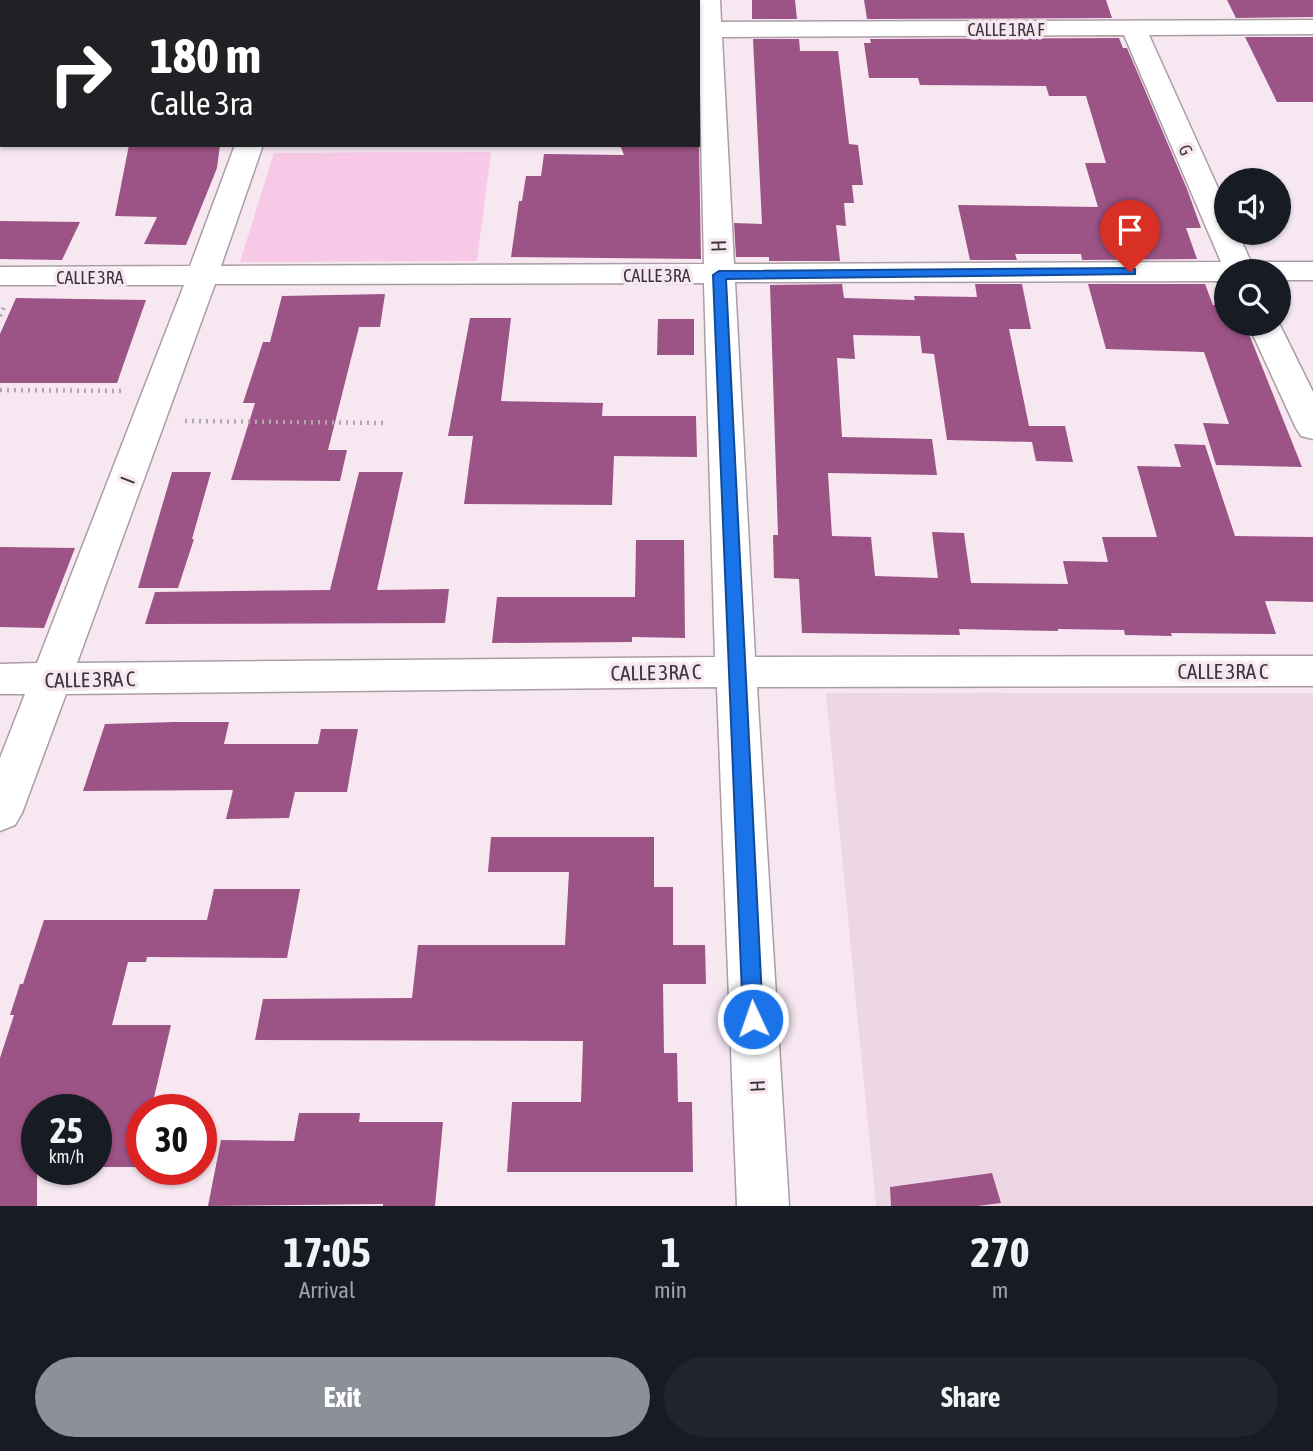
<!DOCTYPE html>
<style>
body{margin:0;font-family:"Asap Condensed",sans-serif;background:#20242c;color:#f1f3f6;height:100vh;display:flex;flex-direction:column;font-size:26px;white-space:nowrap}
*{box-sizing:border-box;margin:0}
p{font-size:23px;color:#9ea1a6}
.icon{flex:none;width:38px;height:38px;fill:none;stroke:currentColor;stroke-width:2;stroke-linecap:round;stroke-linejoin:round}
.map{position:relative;height:1206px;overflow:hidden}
.sheet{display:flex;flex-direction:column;background:#171b24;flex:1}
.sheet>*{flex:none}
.top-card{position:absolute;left:0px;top:0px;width:700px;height:147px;box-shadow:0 2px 5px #0004;background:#202124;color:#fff;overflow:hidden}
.fabs{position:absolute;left:1214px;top:168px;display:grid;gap:14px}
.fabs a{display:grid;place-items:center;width:77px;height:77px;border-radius:50%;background:#171b24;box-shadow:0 2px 5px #0004;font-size:35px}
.speed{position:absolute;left:21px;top:1094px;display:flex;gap:14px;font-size:35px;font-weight:700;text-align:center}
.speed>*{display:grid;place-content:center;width:91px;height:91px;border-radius:50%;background:#171b24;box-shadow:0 2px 5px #0004;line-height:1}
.speed small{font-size:18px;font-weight:400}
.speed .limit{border:10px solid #d22;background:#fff;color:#111}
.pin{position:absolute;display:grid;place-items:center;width:60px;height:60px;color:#fff;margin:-72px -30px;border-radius:50% 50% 50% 0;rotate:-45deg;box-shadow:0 0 7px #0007}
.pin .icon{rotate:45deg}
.me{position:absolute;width:77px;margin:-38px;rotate:357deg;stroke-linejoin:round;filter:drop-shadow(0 0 5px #0008)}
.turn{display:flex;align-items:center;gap:24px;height:147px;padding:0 35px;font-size:32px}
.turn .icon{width:91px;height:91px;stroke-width:2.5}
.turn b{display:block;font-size:49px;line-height:60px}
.eta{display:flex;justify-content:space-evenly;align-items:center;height:119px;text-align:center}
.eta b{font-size:42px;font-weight:700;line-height:49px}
.button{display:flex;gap:14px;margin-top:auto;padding:14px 35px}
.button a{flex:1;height:80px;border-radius:42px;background:#8c9099;color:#fff;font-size:28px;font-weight:700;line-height:80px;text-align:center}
.button a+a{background:#20242c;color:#f1f3f6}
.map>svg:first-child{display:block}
.built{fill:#edd7e4}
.green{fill:#f7c9e6}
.building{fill:#9c5385}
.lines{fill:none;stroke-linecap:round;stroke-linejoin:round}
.minor-casing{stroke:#ab9da5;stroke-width:3}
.path{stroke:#b2a7ae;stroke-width:4.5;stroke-dasharray:2 5;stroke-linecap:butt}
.minor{fill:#fff;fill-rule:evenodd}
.route{fill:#1a73e8;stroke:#114b97;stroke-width:2}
.labels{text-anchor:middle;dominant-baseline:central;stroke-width:7;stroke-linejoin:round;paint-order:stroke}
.far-street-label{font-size:18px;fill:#3b3539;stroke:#f6e7f0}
.street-label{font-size:21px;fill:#3b3539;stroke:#f6e7f0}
</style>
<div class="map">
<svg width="1313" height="1206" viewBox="0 0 1313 1206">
<rect width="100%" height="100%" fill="#f6e7f0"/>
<path class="built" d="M826 693H1313V1206H876Z"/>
<path class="green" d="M491 152 477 261 240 262 274 153Z"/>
<path class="building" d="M752 0H795L797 19H752Z
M864 0H1106L1112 18 867 19Z
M1227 0H1313V17L1236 18Z
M1245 37H1313V102H1277Z
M1119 38 1123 48H1127L1187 189 1201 228H1186L1197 259 1082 260 1081 254H1015L1017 260H970L958 205 1098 207 1085 163H1106L1086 96H1049L1046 86 920 85 918 78H869L864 43H871L870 39Z
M753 39H799L800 51H838L849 144 858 145 863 185H852L854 203H844L846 226 836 225 840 261H769V257H736L734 223 762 224Z
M129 145H220L217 168 186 245 144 244 157 217 115 216Z
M620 145H699L701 259 511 257 519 201H522L526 176H541L544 154 624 155Z
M0 221 80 222 62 260 0 259Z
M842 284 844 298 915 300 914 296 977 297 975 284H1022L1031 329H1009L1029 426H1065L1073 462 1036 461 1032 442 947 440 934 354 922 353 920 336 853 335 855 359 837 358 842 437 932 439 937 475 828 473 832 536 871 537 875 576 938 578 932 532 964 533 971 583 1068 584 1063 561 1108 562 1102 537H1157L1137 466 1181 467 1174 444 1205 445 1235 536 1313 537V602L1265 601 1276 634 1171 633 1172 636 1125 635 1124 630 1058 629V631L959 629 960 635 802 633 799 579 774 578 773 535H778L770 285Z
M1088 284H1205L1213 305H1227V324H1245L1302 467 1216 465 1203 423 1229 424 1204 352 1106 349Z
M385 294 380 327H359L328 450H347L340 481 231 480 255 403H243L263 342H270L282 296Z
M16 298 146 300 117 383H0V334Z
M470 318H511L501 401 603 403 602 416H696L697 457 614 456 612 505 464 504 473 436H448Z
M658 319H694V355H657Z
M172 472H211L192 539H194L178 588H138Z
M359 472H403L377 590 449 589 445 623 145 624 155 592 330 590Z
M636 540H684L685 638 632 637V642L492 643 497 597H635Z
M0 547 75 548 44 628 0 627Z
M175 722H229L224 744H318L321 729H358L347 792H295L289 818 226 819 233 790 83 791 105 724Z
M491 837H654V887H673V945H705L706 984H663L664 1053H677L678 1102H692L693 1172H507L512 1102H581L583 1041 255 1040 263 999 412 998 418 945H565L569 872H488Z
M214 889H300L287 958 147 957 146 962H128L112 1025H171L151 1110H142V1167H96V1110H37V1206H0V1058L14 1015H10L20 984H23L44 920H207Z
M299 1113H360L359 1122H443L435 1206H383V1204L208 1206 221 1140 294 1141Z
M992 1173 1001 1203 977 1206H891L890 1187Z"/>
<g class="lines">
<g class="minor-casing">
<path id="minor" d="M286 0H310L285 2Z
M696 0H720L721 22 1313 20V34L1149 35 1227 208V233H1238L1251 262H1313V280H1279V271H1227V281L735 282 755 657 1313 656V686L757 687 789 1206H737L717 687 66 694 22 813 15 825 0 831V758L25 694H0V664L37 663 184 285H0V267L190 266 235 145H263L221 266 704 264 698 2ZM1124 35 1221 262 734 264 722 37ZM704 283 715 657 77 663 215 284Z
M0 25H2V41H0Z
M1279 323 1313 392V439L1301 436 1296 428 1248 324Z"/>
</g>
<path class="path" d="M0 316 5 305
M0 390 122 391
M185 421 386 423"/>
<use href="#minor" class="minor"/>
</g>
<path class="route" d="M1130 268 1135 269V274L726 279 763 1019 760 1025 753 1028 746 1025 743 1019 713 275 719 271Z"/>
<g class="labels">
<g class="far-street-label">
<text x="1006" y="29">CALLE 1RA F</text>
<text transform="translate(1186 150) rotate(66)">G</text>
<text x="657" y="275">CALLE 3RA</text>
<text x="90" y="277">CALLE 3RA</text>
</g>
<g class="street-label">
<text transform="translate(718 246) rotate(-92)">H</text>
<text transform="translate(127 480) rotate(-69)">I</text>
<text x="1223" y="671">CALLE 3RA C</text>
<text transform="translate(656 672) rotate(-1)">CALLE 3RA C</text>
<text transform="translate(90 679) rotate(-1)">CALLE 3RA C</text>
<text transform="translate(757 1086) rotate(-93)">H</text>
</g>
</g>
</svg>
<div class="fabs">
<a><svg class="icon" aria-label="sound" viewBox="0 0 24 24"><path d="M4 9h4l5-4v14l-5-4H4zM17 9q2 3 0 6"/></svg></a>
<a><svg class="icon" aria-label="search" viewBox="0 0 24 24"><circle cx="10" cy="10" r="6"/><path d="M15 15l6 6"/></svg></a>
</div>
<div class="speed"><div>25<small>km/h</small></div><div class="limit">30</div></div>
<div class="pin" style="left:1130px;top:272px;background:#d93025"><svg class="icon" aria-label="arrive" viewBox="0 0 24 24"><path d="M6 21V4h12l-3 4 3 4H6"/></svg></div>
<svg class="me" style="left:753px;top:1019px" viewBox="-20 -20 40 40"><circle r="17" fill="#1a73e8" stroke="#fff" stroke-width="3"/><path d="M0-11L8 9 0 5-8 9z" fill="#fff"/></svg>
<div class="top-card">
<div class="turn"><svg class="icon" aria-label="right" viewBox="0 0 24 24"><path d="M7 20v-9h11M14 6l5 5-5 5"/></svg><div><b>180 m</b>Calle 3ra</div></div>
</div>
</div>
<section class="sheet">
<div class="eta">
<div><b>17:05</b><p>Arrival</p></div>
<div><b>1</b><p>min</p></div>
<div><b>270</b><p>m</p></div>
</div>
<div class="button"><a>Exit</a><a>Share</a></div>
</section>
